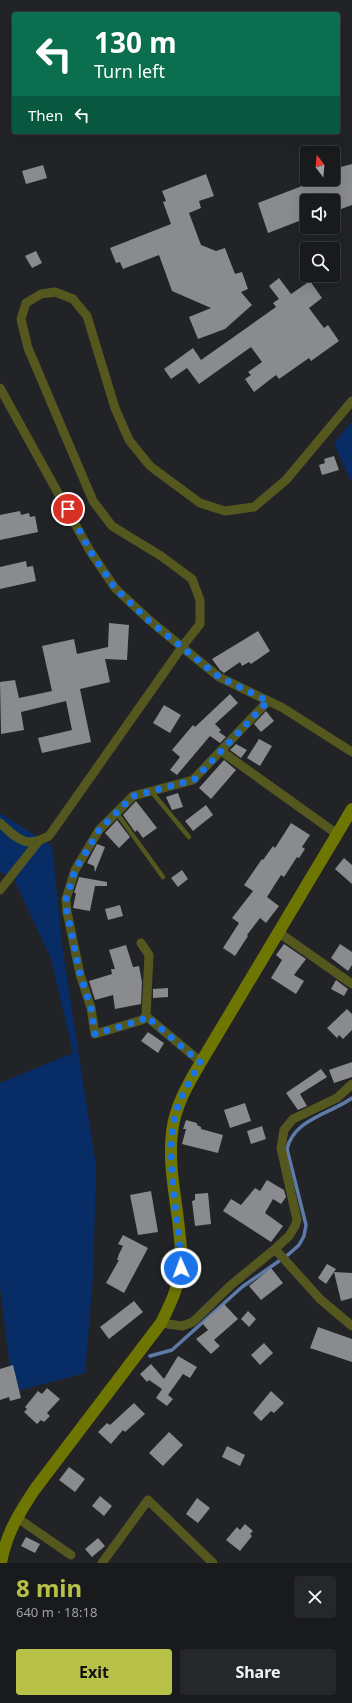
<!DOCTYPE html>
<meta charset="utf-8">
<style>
body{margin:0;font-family:"Noto Sans",sans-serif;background:#262729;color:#f1f3f6;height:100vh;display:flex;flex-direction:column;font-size:15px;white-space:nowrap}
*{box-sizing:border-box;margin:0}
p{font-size:13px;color:#9fa1a3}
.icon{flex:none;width:22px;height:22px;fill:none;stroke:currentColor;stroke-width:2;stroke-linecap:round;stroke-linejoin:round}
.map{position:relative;height:1563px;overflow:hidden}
.panel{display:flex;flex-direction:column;background:#191a1c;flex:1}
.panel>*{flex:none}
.guide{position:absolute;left:12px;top:12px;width:328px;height:122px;border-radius:4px;box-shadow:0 4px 16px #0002,0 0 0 1px #37383b;background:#0b6e4f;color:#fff;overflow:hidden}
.needle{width:26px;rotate:344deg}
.fabs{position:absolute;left:300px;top:146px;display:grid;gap:8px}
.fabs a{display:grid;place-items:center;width:40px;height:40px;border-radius:4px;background:#191a1c;box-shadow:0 4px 16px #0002,0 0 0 1px #37383b;font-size:20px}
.pin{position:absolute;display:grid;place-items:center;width:34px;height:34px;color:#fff;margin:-17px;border:2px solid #fff;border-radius:50%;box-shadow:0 1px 4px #0007}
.me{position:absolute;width:44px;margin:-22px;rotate:358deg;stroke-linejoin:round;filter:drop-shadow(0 0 3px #0008)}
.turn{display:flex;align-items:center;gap:14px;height:84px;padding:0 16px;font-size:18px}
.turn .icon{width:52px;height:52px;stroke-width:2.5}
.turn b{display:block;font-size:28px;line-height:34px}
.then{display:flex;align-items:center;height:38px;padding:0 16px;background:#0003;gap:8px;font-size:15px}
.round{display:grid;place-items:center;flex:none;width:42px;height:42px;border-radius:4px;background:#262729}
.head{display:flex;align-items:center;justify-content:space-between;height:68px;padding:0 16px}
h1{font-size:24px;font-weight:700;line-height:30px;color:#b8c147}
.action{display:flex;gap:8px;margin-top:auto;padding:8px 16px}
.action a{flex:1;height:46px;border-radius:4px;background:#b8c147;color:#111;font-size:16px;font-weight:700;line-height:46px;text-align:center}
.action a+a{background:#262729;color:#f1f3f6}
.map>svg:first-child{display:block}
.green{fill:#082d66}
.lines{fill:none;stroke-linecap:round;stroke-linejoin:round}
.stream{stroke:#5e7aa9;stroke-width:3.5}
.building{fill:#898b8f}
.lane{stroke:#54581e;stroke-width:4.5}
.street{stroke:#54581e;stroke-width:9}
.secondary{stroke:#6f7501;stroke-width:12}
.route{stroke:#1a73e8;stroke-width:7;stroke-dasharray:0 12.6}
</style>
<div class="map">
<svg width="352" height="1563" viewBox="0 0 352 1563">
<rect width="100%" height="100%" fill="#212326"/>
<path class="green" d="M352 421V483L334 444Z
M0 813 52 846 62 945 96 1166 93 1277 85 1373 13 1392 0 1287V1083L73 1053 51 959 13 877 0 872Z"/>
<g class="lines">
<path class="stream" d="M150 1356 172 1350 242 1287 289 1254 299 1245 304 1236 306 1225 287 1149C294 1119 330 1114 352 1098"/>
</g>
<path class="building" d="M352 164V205L333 212V201H307V218L268 233 258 203 320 179H333V169Z
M43 165 47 178 26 184 22 171Z
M206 174 214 196 199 201 201 208 189 213 201 245 216 251 225 248 235 274 242 272 248 289 241 292 252 305 225 329 198 339 189 317 211 308 172 291 159 255 123 269 120 262 116 263 110 248 171 224 163 202 166 201 162 191Z
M36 251 42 263 32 268 25 256Z
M279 278 291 294 310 281 322 298 309 308 324 328 328 325 339 341 311 361 309 358 279 379 276 375 254 392 245 379 251 375 248 372 262 362 251 347 199 384 187 368 171 379 164 369 193 348 201 360 276 307 273 303 279 299 269 286Z
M334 456 339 470 322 475 319 465 325 463 324 459Z
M20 511 21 515 29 513 30 517 35 516 38 532 0 540V515Z
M26 561 27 567 33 566 36 581 0 589V567Z
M109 623 129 625 127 660 105 659 110 682 80 689 91 742 42 753 38 738 72 730 66 701 21 712 24 730 1 734 0 682 15 680 19 698 52 691 42 646 74 639 77 654 108 647Z
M258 631 270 651 251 664 249 662 242 666 240 662 224 673 220 670 212 659Z
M230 694 238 703 215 724 221 730 219 732 226 737 220 743 210 736 177 775 170 770 180 757 172 750 193 725 195 727Z
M164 705 181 715 170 733 153 723Z
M266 711 274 721 261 732 254 724Z
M259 739 272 746 260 766 247 758Z
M236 744 247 750 241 758 230 750Z
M224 760 236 770 211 799 199 788Z
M178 793 183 807 172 810 166 797Z
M136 801 157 828 143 838 137 830 135 832 123 815Z
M206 805 213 815 193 831 185 821Z
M117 820 130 837 119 848 105 833Z
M291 823 310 835 302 847 305 849 299 858 297 857 284 877 281 875 267 897 279 906 266 923 260 918 247 935 248 936 235 956 223 948 239 923 232 918 253 891 244 885 262 859 263 860 273 846 275 848Z
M97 844 105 847 95 872 94 866 87 863Z
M344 858 352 865V884L335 869Z
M182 870 188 879 178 887 171 878Z
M79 877 107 882V886H95L90 911 73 908 76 893H74Z
M120 905 123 916 108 920 105 909Z
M284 944 306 959 294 975 304 981 296 994 271 978 282 960 276 955Z
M340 944 352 952V965L348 971 331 958Z
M126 945 133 967 139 966 142 982 141 1004 115 1009 113 995 95 1000 89 981 112 974 111 969H115L109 950Z
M336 980 348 989 344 996 331 989Z
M168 988V997L153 998V989Z
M347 1009 352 1014V1030L343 1039 339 1035 337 1038 327 1028Z
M148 1032 164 1043 158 1053 141 1041Z
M352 1062V1077L334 1083 329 1070Z
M321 1069 327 1077 300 1094 307 1106 298 1110 286 1093Z
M245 1103 251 1121 230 1128 224 1110Z
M186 1120 197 1123V1125L201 1127V1129L223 1135 218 1153 182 1144 186 1129H183Z
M262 1126 266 1139 251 1144 247 1131Z
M267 1180 284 1190 286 1197 281 1204 273 1199 265 1213 283 1226 271 1242 223 1211 231 1199 241 1205 255 1188 260 1191Z
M151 1191 158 1232 138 1235 130 1195Z
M208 1193 211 1224 195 1226 192 1201 195 1200V1194Z
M123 1235 148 1248 124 1293 106 1283 119 1260H117L119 1254 123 1246 118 1244Z
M327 1264 336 1269 326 1284 318 1278Z
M271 1268 283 1283 261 1300 249 1286Z
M334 1272 352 1273V1298L341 1301Z
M134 1301 143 1312 109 1339 100 1327Z
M224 1304 238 1319 214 1340 220 1346 211 1354 196 1339 208 1330 202 1323Z
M248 1311 256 1319 249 1327 241 1319Z
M318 1327 352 1339V1362L310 1348Z
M264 1343 273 1353 260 1365 251 1355Z
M178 1356 197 1367 190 1378 183 1374 168 1395 173 1399 167 1406 156 1398 162 1389 149 1380 147 1382 140 1374 151 1364 164 1379Z
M13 1365 21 1398 10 1401 9 1397 0 1400V1369Z
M47 1388 60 1399 47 1413 50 1416 44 1422 41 1420 37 1424 24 1412 27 1409 25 1407 38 1391 42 1394Z
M271 1391 284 1403 274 1413 271 1411 261 1421 253 1413Z
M134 1403 145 1414 125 1432 123 1430 111 1444 98 1432 107 1423 110 1425Z
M169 1432 183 1445 163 1466 149 1453Z
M227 1446 245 1455 240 1466 222 1457Z
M69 1467 85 1479 75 1492 59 1480Z
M100 1496 112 1506 104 1516 92 1506Z
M197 1498 210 1508 198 1523 186 1514Z
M245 1524 253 1531 250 1534 252 1536 240 1551 226 1540 237 1527 240 1530Z
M26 1537 40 1544 35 1553 21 1546Z
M98 1538 105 1546 92 1557 85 1549Z"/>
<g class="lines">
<path class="lane" d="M151 791 189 837
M116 812 163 877"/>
<path class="street" d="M0 388 90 551 115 588 148 619 182 647 49 836C25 849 18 839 0 823
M352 401 286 480 254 507 225 511 200 503 150 466 129 440 115 408 87 316 73 299 55 292 41 294 26 303 21 319 28 348 93 501 112 526 161 556 192 579 200 600V624L182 647 219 677 283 708 352 752
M221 751 337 834
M0 890 38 842
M278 932 352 984
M141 943 149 955 146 1016 201 1062
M146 1016 142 1020 95 1034 91 1008 80 974 67 912 66 899 75 870 99 830 133 796 193 780 268 701
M275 1249 320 1299 352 1326
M161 1323 182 1326 193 1322 231 1285 275 1249 289 1236 295 1226 297 1220 281 1148 284 1130 293 1119 337 1098 352 1084
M16 1517 71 1555
M102 1563 148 1500 213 1563"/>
<path class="secondary" d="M1 1563C6 1534 19 1513 35 1489L161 1323C170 1305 178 1288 181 1269 183 1256 180 1242 179 1229 176 1198 168 1164 172 1132 175 1106 188 1084 201 1062L352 809"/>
</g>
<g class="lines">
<path class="route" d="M68 509 90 551 115 588 148 620 219 677 268 701 194 780 133 796 99 830 75 870 66 899 67 912 80 974 91 1008 95 1034 142 1020 146 1016 200 1062C192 1078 181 1094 176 1112 163 1157 180 1220 181 1268"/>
</g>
</svg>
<div class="fabs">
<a><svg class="needle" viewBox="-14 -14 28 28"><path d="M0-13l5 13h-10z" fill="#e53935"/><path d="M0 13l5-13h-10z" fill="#9fa1a3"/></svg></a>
<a><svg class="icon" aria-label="sound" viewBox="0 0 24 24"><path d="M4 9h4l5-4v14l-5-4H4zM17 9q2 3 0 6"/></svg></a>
<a><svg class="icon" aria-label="search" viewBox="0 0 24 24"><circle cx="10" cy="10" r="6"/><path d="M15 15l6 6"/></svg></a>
</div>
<div class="pin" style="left:68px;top:509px;background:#d93025"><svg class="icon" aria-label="arrive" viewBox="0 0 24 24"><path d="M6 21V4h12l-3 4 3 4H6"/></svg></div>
<svg class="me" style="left:181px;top:1268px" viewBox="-20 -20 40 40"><circle r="17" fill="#1a73e8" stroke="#fff" stroke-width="3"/><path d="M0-11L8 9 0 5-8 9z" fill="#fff"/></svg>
<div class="guide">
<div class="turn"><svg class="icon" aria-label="left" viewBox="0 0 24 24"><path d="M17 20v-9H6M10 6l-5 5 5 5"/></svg><div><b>130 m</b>Turn left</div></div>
<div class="then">Then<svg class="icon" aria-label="left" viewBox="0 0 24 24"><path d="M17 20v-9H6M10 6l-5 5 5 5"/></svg></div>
</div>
</div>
<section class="panel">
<div class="head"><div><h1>8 min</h1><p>640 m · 18:18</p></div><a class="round"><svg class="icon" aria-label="close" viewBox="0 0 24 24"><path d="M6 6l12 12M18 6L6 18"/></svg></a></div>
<div class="action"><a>Exit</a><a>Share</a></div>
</section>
